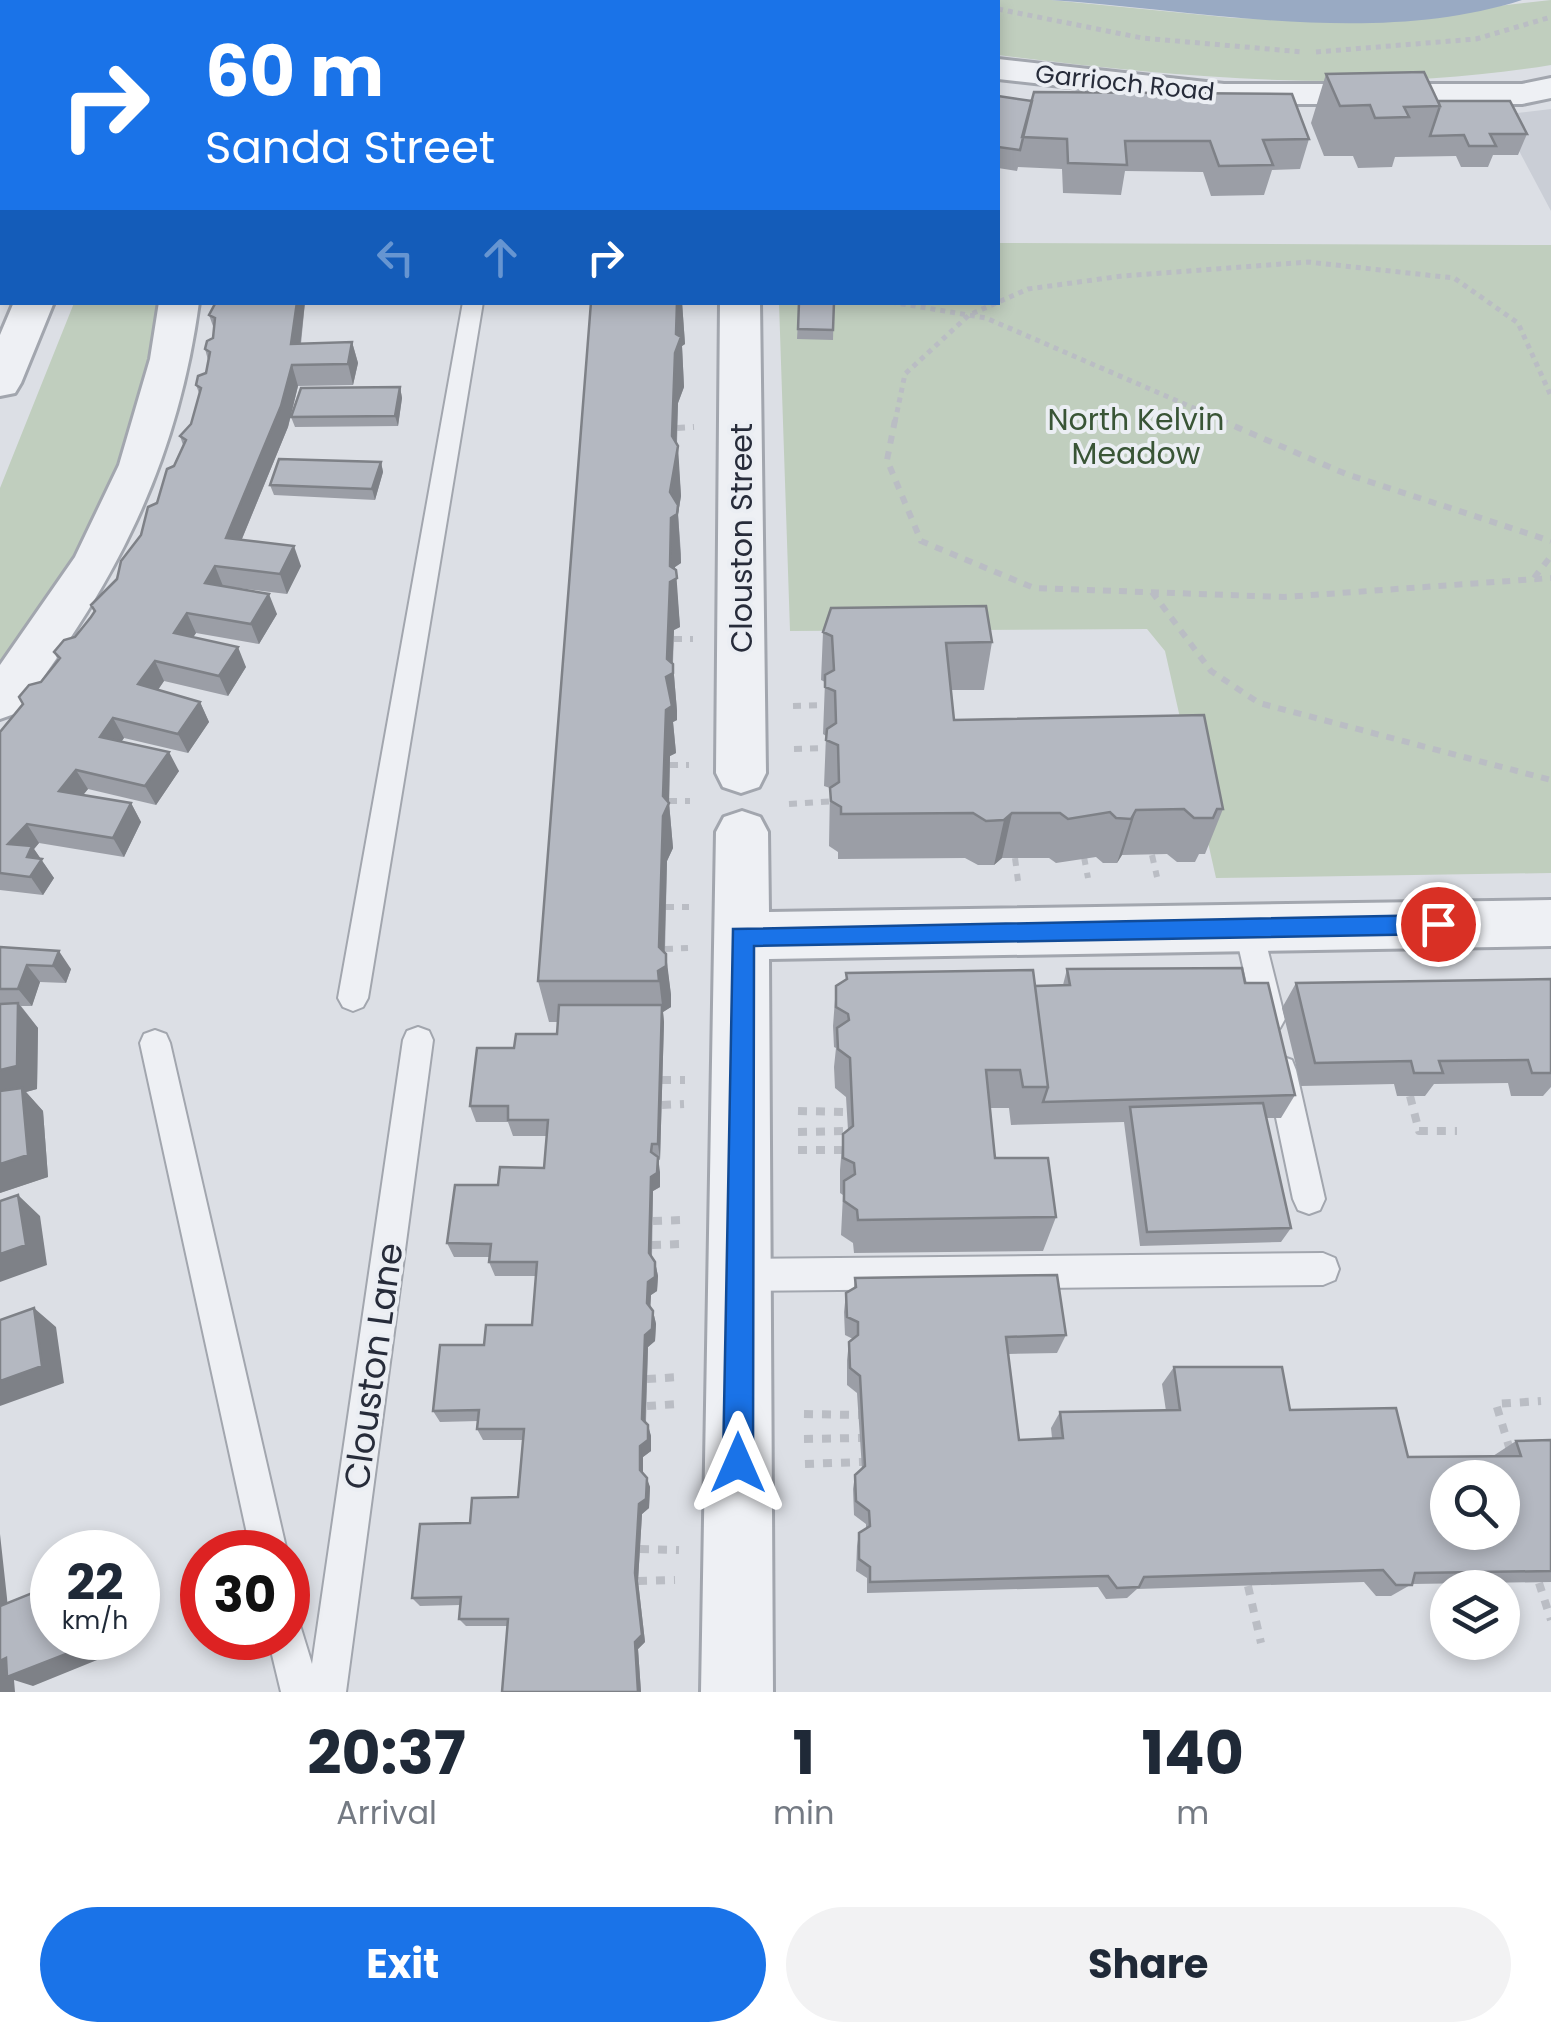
<!DOCTYPE html>
<style>
body{margin:0;font-family:Poppins,sans-serif;background:#f2f2f3;color:#1f2937;height:100vh;display:flex;flex-direction:column;font-size:38px;white-space:nowrap}
*{box-sizing:border-box;margin:0}
p{font-size:32px;color:#747a83}
.icon{flex:none;width:55px;height:55px;fill:none;stroke:currentColor;stroke-width:2;stroke-linecap:round;stroke-linejoin:round}
.map{position:relative;height:1692px;overflow:hidden}
.details{display:flex;flex-direction:column;background:#fff;flex:1}
.details>*{flex:none}
.hud{position:absolute;left:0px;top:0px;width:1000px;height:305px;box-shadow:0 5px 15px #0003;background:#1a73e8;color:#fff;overflow:hidden}
.buttons{position:absolute;left:1430px;top:1460px;display:grid;gap:20px}
.buttons a{display:grid;place-items:center;width:90px;height:90px;border-radius:50%;background:#fff;box-shadow:0 5px 15px #0003;font-size:50px}
.speed{position:absolute;left:30px;top:1530px;display:flex;gap:20px;font-size:50px;font-weight:700;text-align:center}
.speed>*{display:grid;place-content:center;width:130px;height:130px;border-radius:50%;background:#fff;box-shadow:0 5px 15px #0003;line-height:1}
.speed small{font-size:25px;font-weight:400}
.speed .limit{border:15px solid #d22;background:#fff;color:#111}
.pin{position:absolute;display:grid;place-items:center;width:85px;height:85px;color:#fff;margin:-42px;border:5px solid #fff;border-radius:50%;box-shadow:0 2px 10px #0007}
.me{position:absolute;width:110px;margin:-55px;rotate:0deg;stroke-linejoin:round;filter:drop-shadow(0 0 8px #0008)}
.turn{display:flex;align-items:center;gap:35px;height:210px;padding:0 40px;font-size:45px}
.turn .icon{width:130px;height:130px;stroke-width:2.5}
.turn b{display:block;font-size:70px;line-height:85px}
.lanes{display:flex;align-items:center;height:95px;padding:0 40px;background:#0003;justify-content:center;gap:50px;direction:ltr}
.lanes .off{opacity:.35}
.eta{display:flex;justify-content:space-evenly;align-items:center;height:170px;text-align:center}
.eta b{font-size:60px;font-weight:700;line-height:70px}
.action{display:flex;gap:20px;margin-top:auto;padding:20px 40px}
.action a{flex:1;height:115px;border-radius:60px;background:#1a73e8;color:#fff;font-size:40px;font-weight:700;line-height:115px;text-align:center}
.action a+a{background:#f2f2f3;color:#1f2937}
.map>svg:first-child{display:block}
.built{fill:#caced6}
.green{fill:#c0cebe}
.water{fill:#99aac3}
.lines{fill:none;stroke-linecap:round;stroke-linejoin:round}
.lane-casing{stroke:#a2a6ae;stroke-width:4}
.street-casing{stroke:#a2a6ae;stroke-width:6}
.path-far2{stroke:#babdc4;stroke-width:5;stroke-dasharray:5 5;stroke-linecap:butt}
.path-far1{stroke:#babdc4;stroke-width:6;stroke-dasharray:8 8;stroke-linecap:butt}
.path{stroke:#babdc4;stroke-width:8;stroke-dasharray:9 9;stroke-linecap:butt}
.lane{fill:#eef0f4;fill-rule:evenodd}
.street{fill:#eef0f4;fill-rule:evenodd}
.wall{fill:#9b9ea6}
.shaded-wall{fill:#7e8187}
.building{fill:#b4b8c1;stroke:#7e8187;stroke-width:2.5;fill-rule:evenodd}
.route{fill:#1a73e8;stroke:#114b97;stroke-width:2.5}
.labels{text-anchor:middle;dominant-baseline:central;stroke-width:8;stroke-linejoin:round;paint-order:stroke}
.far-street-label{font-size:25px;fill:#272c3a;stroke:#ebeef3}
.park-label{font-size:30px;fill:#395536;stroke:#ebeef3}
.street-label{font-size:30px;fill:#272c3a;stroke:#ebeef3}
.near-street-label{font-size:35px;fill:#272c3a;stroke:#ebeef3}
</style>
<div class="map">
<svg width="1551" height="1692" viewBox="0 0 1551 1692">
<rect width="100%" height="100%" fill="#dcdfe5"/>
<path class="built" d="M1551 109V211L1500 115Z"/>
<path class="green" d="M797 0H1051L1234 18 1359 22 1551 0V65C1370 95 1179 78 998 55V2Z
M998 243 1551 245V873L1216 878 1165 651 1147 629 790 631 779 303 998 302Z
M74 303H161C162 441 76 565 0 674V488Z"/>
<path class="water" d="M1051 0H1522C1375 47 1201 10 1051 0Z"/>
<g class="lines">
<g class="lane-casing">
<path id="lane" d="M463 302H483L368 998 363 1007 353 1011 343 1007 338 998Z
M1248 915 1258 918 1262 927 1285 1019 1280 1028 1270 1032 1260 1028 1255 1019 1234 927 1238 918Z
M418 1027 429 1031 433 1040 346 1692H281L268 1638H288V1620L300 1625 312 1664 403 1040 407 1031Z
M155 1030 166 1034 170 1043 287 1552H251L140 1043 144 1034Z
M1281 1056 1292 1060 1296 1070 1325 1199 1320 1210 1309 1214 1298 1210 1293 1199 1266 1070 1270 1060Z
M1323 1253 1335 1258 1339 1269 1335 1280 1323 1285 739 1291 727 1286 723 1275 727 1264 739 1259Z"/>
</g>
<g class="street-casing">
<path id="street" d="M521 0H571L572 2H523Z
M998 59 1224 84H1522L1551 78V98L1522 104H1224L998 79Z
M14 302H54L21 383 15 393 0 396V335Z
M159 302H199C177 465 115 584 17 713L0 719V665L75 557 119 465 150 359Z
M720 302H760L766 773 759 787 741 793 723 787 716 773Z
M742 811 760 817 768 832 769 912 1551 900V946L769 959 773 1692H701L716 832 724 817Z"/>
</g>
<path class="path-far2" d="M927 0 947 2
M998 9 1142 38 1303 52
M1316 52 1476 39 1551 17
M891 302 986 318 1226 422
M895 422 905 374 969 315 1028 289 1122 276 1308 262 1454 278 1518 323 1551 396"/>
<path class="path-far1" d="M895 420 887 460 921 541 1034 588 1284 597 1551 578
M1220 420 1346 474 1551 541
M677 428 694 427
M1534 578 1551 556
M1152 592 1211 671 1259 703 1551 780
M674 639H693
M793 706 830 705
M794 749 831 748
M670 765H689
M669 801H690
M789 804 836 801
M1152 855 1157 877
M1084 857 1088 878
M1015 858 1018 881
M666 907H689
M665 949 688 948"/>
<path class="path" d="M662 1080H685
M1410 1096 1419 1131H1457
M662 1105 684 1104
M798 1111 847 1112
M798 1132 848 1131
M798 1150H847
M653 1221 683 1220
M652 1245 682 1244
M647 1379 680 1377
M647 1406 679 1404
M804 1414 859 1415
M804 1439 861 1438
M1510 1450 1496 1404 1541 1401
M805 1464 862 1462
M640 1549 679 1550
M638 1581 675 1580
M1539 1583 1551 1620
M1248 1586 1261 1643"/>
<use href="#lane" class="lane"/>
<use href="#street" class="street"/>
</g>
<path class="wall" d="M1326 74 1438 101 1527 134 1518 155H1493L1488 167H1461L1456 156 1395 157 1392 167 1358 168 1353 156H1324L1311 123Z
M0 78H2V149H0Z
M998 96 1309 139 1300 169 1272 170 1264 195 1211 196 1203 172 1125 171 1121 195 1063 193 1062 169 1018 167 1017 171 998 168Z
M216 302H305L301 344 352 342 358 363 353 385 298 386 288 427 242 539 301 566 287 594 223 586 277 614 259 644 196 633 193 637 246 667 228 696 164 681 158 690 200 702 209 722 188 753 124 738 121 742 179 771 156 805 88 789 83 795 131 803 141 822 124 857 39 843 34 849 54 878 43 895 0 890V732L58 660 54 652 75 637 94 612 91 605 117 579 141 535 183 445 180 436 191 424 199 393 196 385 206 373 208 360 205 349 213 338 214 329 209 315Z
M591 302H682L685 344 682 346 684 387 678 403 677 444 681 496 678 514 681 554V563L675 567V569L680 627 674 630 673 663 677 711V720L673 722 676 753 670 756 669 802 673 848 667 861 665 952 671 995V1007L663 1012 664 1022 660 1160 658 1159 660 1187 653 1191 652 1257 655 1262 658 1276 657 1291 651 1295 650 1307 653 1311 656 1324 655 1341 648 1347 646 1422 651 1436V1451L643 1457V1473L650 1487 649 1508 642 1514 638 1581 645 1642 638 1649 641 1692H502L507 1626H466L459 1619 460 1605 420 1606 412 1598 470 1523 518 1497 523 1440H483L477 1429 478 1421 440 1422 433 1411 484 1345 532 1325 536 1276H495L489 1262V1257H454L447 1243 498 1185 544 1168 547 1136H513L508 1122H476L470 1106 514 1048 557 1034 558 1022H549L538 981Z
M799 302H834L833 340 797 339Z
M400 387 402 398 398 426 295 427 291 417Z
M381 462 383 472 375 500 274 495 270 485Z
M823 632 992 642 984 690H951L954 720 1223 809 1205 854H1199L1195 862H1177L1167 854 1122 855 1117 863H1103L1096 857 1056 863 1049 858H1002L994 865H978L965 858 838 859V852L829 846 830 788 824 786 826 736 823 734 825 682 821 680Z
M0 947 71 969 66 983 40 982 32 1006H21L38 1028 37 1089 26 1092 43 1111 48 1177 0 1193Z
M1067 969 1245 983 1295 1095 1281 1118H1266L1291 1228 1281 1242 1140 1246 1124 1122 1011 1125 1009 1108H990L995 1158 1056 1217 1043 1251 854 1253 853 1243 841 1235 843 1195 840 1193V1170L843 1134 848 1130 846 1097 835 1088 834 1067 836 1048 834 1047 833 1026 836 986 846 980V973L1035 986 1063 985Z
M1551 979V1087L1543 1096H1511L1508 1083 1434 1084 1425 1096H1397L1394 1084 1301 1086 1282 1008 1296 983Z
M855 1278 1066 1335 1057 1353 1008 1354 1019 1440 1052 1438 1051 1428 1060 1412 1166 1411 1162 1384 1174 1367 1290 1410 1408 1457 1493 1456 1516 1441 1551 1440V1582L1412 1584 1391 1596H1376L1364 1582 1137 1589 1127 1598 1106 1599 1098 1587 867 1593V1578L856 1571 857 1546 859 1533 866 1529V1524L854 1515 853 1489 855 1475 862 1469 857 1393 847 1385V1360L849 1342 853 1339 845 1335 844 1312 846 1293 854 1288Z"/>
<path class="shaded-wall" d="M297 302H305L298 365 291 344Z
M677 302H682L685 344 682 346 684 387 678 403 676 456 678 446 681 496 678 514 681 563 675 567V579L676 570 680 627 674 630 672 673 673 664 677 711V720L673 722 676 753 670 756 669 803 673 848 667 861 664 967 666 954 671 995V1007L663 1012 664 1022 660 1160 658 1144 662 1005 658 971 670 566 672 436Z
M352 342 358 363 353 385 348 364Z
M292 365 298 386 288 427 234 558 226 538Z
M400 387 402 398 398 426 395 416Z
M381 462 383 472 375 500 372 489Z
M294 546 301 566 287 594 280 574Z
M215 566 223 586 205 583Z
M269 594 277 614 259 644 251 624Z
M187 613 196 633 183 653 174 633Z
M238 647 246 667 228 696 219 676Z
M155 661 164 681 148 704 138 684Z
M200 702 209 722 188 753 178 734Z
M113 718 124 738 110 757 100 737Z
M169 752 179 771 156 805 145 786Z
M76 770 88 789 71 810 59 791Z
M131 803 141 822 124 857 113 838Z
M1136 810 1122 855 1117 863 1131 819Z
M1012 813 1002 858 994 865 1004 820Z
M27 824 39 843 34 849 54 878 43 895 8 844Z
M59 951 71 969 66 983 53 966Z
M27 965 40 982 32 1006 18 989Z
M18 1003 38 1028 37 1089 26 1092 43 1111 48 1177 0 1193V1070Z
M658 1157 660 1172V1187L653 1191 651 1267 649 1253 651 1177Z
M18 1195 40 1216 47 1265 0 1282V1254Z
M655 1262 658 1276 657 1291 651 1295 650 1316 647 1303 648 1282Z
M34 1308 56 1327 64 1383 0 1406V1381Z
M653 1311 656 1324 655 1341 648 1347 645 1430 642 1419 645 1335Z
M648 1425 651 1436V1451L643 1457V1480L640 1470V1446Z
M647 1478 650 1487 649 1508 642 1514 638 1581 645 1642 638 1649 641 1692H638L635 1642V1573L639 1504Z
M0 1534 7 1598 9 1623 0 1619Z
M77 1638H99L102 1658 33 1686 14 1680 15 1692H0V1661Z"/>
<path class="building" d="M646 0H673L677 2H644Z
M1424 72 1440 106 1404 107 1409 117 1375 118 1370 105 1340 106 1326 74Z
M0 78H2V130L0 129Z
M1034 92 1292 94 1309 139 1263 140 1273 165 1219 166 1210 141H1125L1127 165 1068 163 1067 139 1022 137Z
M998 96 1032 101 1020 150 998 147Z
M1438 101H1510L1527 134H1490L1496 146H1469L1464 135 1430 136 1440 106Z
M216 302H297L291 344 352 342 348 364 292 365 281 406 226 538 294 546 280 574 215 566 205 583 269 594 251 624 187 613 174 633 238 647 219 676 155 661 138 684 200 702 178 734 113 718 100 737 169 752 145 786 76 770 59 791 131 803 113 838 27 824 8 844 32 846 27 857 42 859 30 877 0 873V732L23 704 19 697 29 685 41 682 60 658 54 652 64 640 75 637 91 617 95 611 91 605 117 579 121 561 141 535 148 507 157 503 167 469 174 466 186 440 180 436 191 424 201 388 196 385 198 376 206 373 210 352 205 349 207 341 213 338 215 318 209 315Z
M591 302H677L676 334 681 337 675 353 672 436 678 446 670 492 678 505 677 514 671 518 670 566 676 570 677 578 670 582 667 659 673 664V673L666 677 672 706 666 710 663 796 669 803 663 816 659 947 666 954V966L658 971 659 981H538Z
M799 302H834L833 330 798 329Z
M400 387 395 416 291 417 301 388Z
M279 459 381 462 372 489 270 485Z
M986 606 992 642 946 643 954 720 1204 715 1223 809H1217L1213 818H1194L1184 809 1136 810 1131 819 1116 818 1110 812 1068 819 1060 813H1012L1004 820 986 821 973 813 841 814V807L831 801 830 788 839 782 838 745 826 740 827 729 836 723 835 691 825 687V675L834 670 832 636 823 632 831 608Z
M0 947 59 951 53 966 27 965 18 989H0Z
M1242 968 1245 983H1268L1295 1095 1043 1102 1048 1087 1035 986 1070 985 1067 969Z
M1033 970 1048 1087H1023L1020 1070H986L995 1158H1048L1056 1217 858 1220 857 1210 844 1201V1181L855 1174 854 1163 843 1158V1134L853 1126 850 1058 838 1049 837 1028 849 1020 848 1014 836 1007V986L847 979 846 973Z
M1551 979V1073H1532L1528 1060 1439 1061 1443 1073H1414L1411 1061 1315 1063 1296 983Z
M18 1003 17 1066 0 1070V1004Z
M559 1005H662L658 1144H652L651 1152 658 1157 657 1173 651 1177 650 1216 649 1253 655 1262V1277L648 1282 647 1303 653 1311 652 1329 645 1335 642 1419 648 1425V1440L640 1446V1470L647 1478 646 1499 639 1504 635 1573 642 1635 635 1642 638 1692H502L508 1619H459L461 1597 412 1598 420 1524 470 1523 472 1498 518 1497 524 1429H477L479 1410 433 1411 440 1345H484L486 1325H532L537 1262H489L491 1244 447 1243 455 1185H498L500 1167 544 1168 548 1120H508V1106H470L477 1048H514L516 1034H557Z
M22 1088 28 1155 0 1164V1091Z
M1263 1103 1291 1228 1147 1232 1130 1107Z
M18 1195 26 1245 0 1254V1201Z
M1057 1275 1066 1335 1006 1337 1019 1440 1063 1438 1060 1412 1180 1410 1174 1367H1282L1290 1410 1396 1408 1408 1457 1521 1456 1516 1441 1551 1440V1571L1415 1573 1412 1585H1396L1383 1570 1144 1577 1139 1587 1117 1588 1108 1576 870 1582V1567L859 1559V1533L870 1526 869 1511 856 1501 855 1475 865 1466 860 1376 850 1368 849 1342 858 1335V1322L847 1317 846 1293 856 1287 855 1278ZM1448 1478H1502V1532H1448Z
M34 1308 42 1366 0 1381V1320Z
M52 1585V1638H77L79 1649 7 1677 6 1658 0 1661V1606Z"/>
<path class="route" d="M1438 915 1449 924 1438 934 754 946 753 1463 748 1474 738 1478 728 1474 723 1463 733 929Z"/>
<g class="labels">
<g class="far-street-label">
<text transform="translate(1125 83) rotate(6)">Garrioch Road</text>
</g>
<g class="park-label">
<text x="1136" y="419">North Kelvin<tspan x="1136" dy="34">Meadow</tspan></text>
</g>
<g class="street-label">
<text transform="translate(741 538) rotate(-90)">Clouston Street</text>
</g>
<g class="near-street-label">
<text transform="translate(373 1366) rotate(-82)">Clouston Lane</text>
</g>
</g>
</svg>
<div class="buttons">
<a><svg class="icon" aria-label="search" viewBox="0 0 24 24"><circle cx="10" cy="10" r="6"/><path d="M15 15l6 6"/></svg></a>
<a><svg class="icon" aria-label="layers" viewBox="0 0 24 24"><path d="M12 4l9 5-9 5-9-5zM3 14l9 5 9-5"/></svg></a>
</div>
<div class="speed"><div>22<small>km/h</small></div><div class="limit">30</div></div>
<div class="pin" style="left:1438px;top:924px;background:#d93025"><svg class="icon" aria-label="arrive" viewBox="0 0 24 24"><path d="M6 21V4h12l-3 4 3 4H6"/></svg></div>
<svg class="me" style="left:738px;top:1463px" viewBox="-20 -20 40 40"><path d="M0-17L14 15 0 8-14 15z" fill="#1a73e8" stroke="#fff" stroke-width="4"/></svg>
<div class="hud">
<div class="turn"><svg class="icon" aria-label="right" viewBox="0 0 24 24"><path d="M7 20v-9h11M14 6l5 5-5 5"/></svg><div><b>60 m</b>Sanda Street</div></div>
<div class="lanes"><svg class="icon off" aria-label="left" viewBox="0 0 24 24"><path d="M17 20v-9H6M10 6l-5 5 5 5"/></svg><svg class="icon off" aria-label="ahead" viewBox="0 0 24 24"><path d="M12 20V5M6 11l6-6 6 6"/></svg><svg class="icon" aria-label="right" viewBox="0 0 24 24"><path d="M7 20v-9h11M14 6l5 5-5 5"/></svg></div>
</div>
</div>
<section class="details">
<div class="eta">
<div><b>20:37</b><p>Arrival</p></div>
<div><b>1</b><p>min</p></div>
<div><b>140</b><p>m</p></div>
</div>
<div class="action"><a>Exit</a><a>Share</a></div>
</section>
